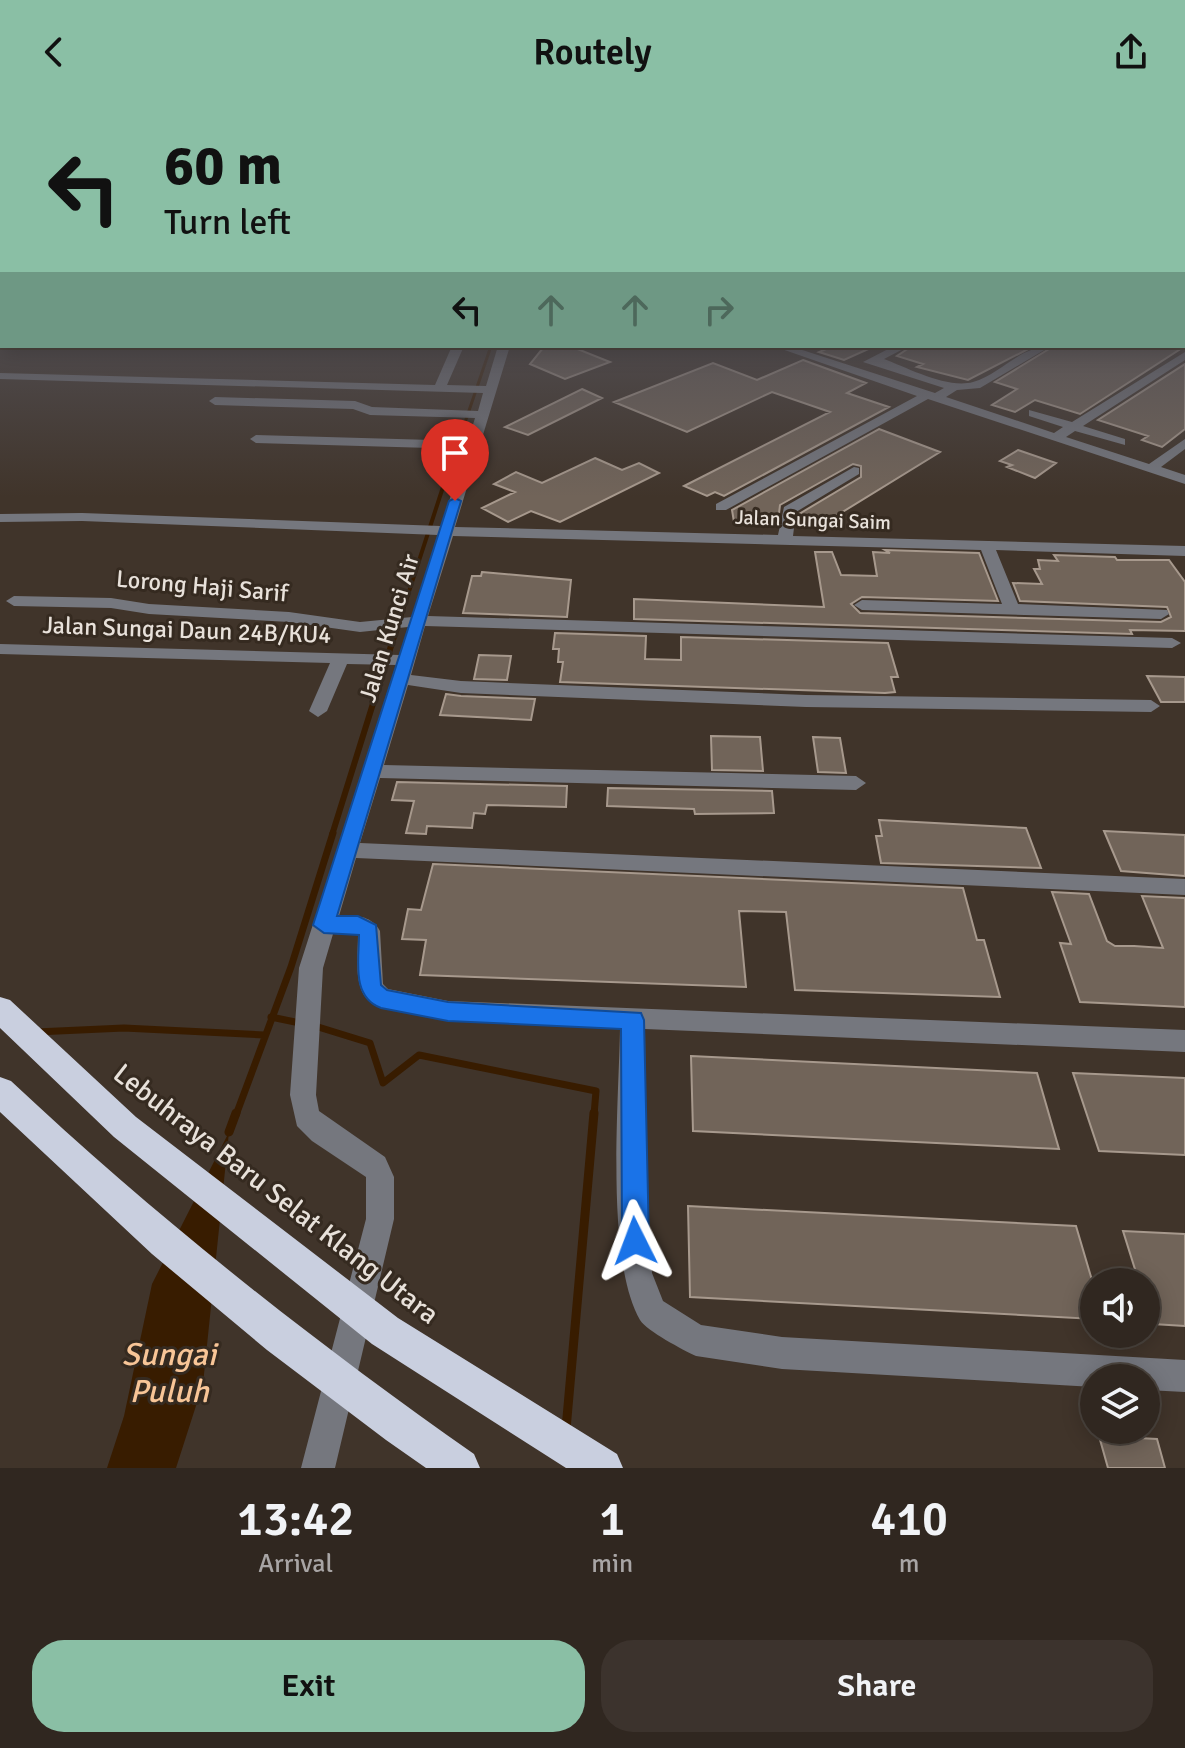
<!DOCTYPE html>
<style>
body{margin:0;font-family:Signika,sans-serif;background:#3c332d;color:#f1f3f6;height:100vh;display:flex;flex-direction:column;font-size:30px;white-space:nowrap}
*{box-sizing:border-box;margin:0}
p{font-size:26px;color:#a8a5a5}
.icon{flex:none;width:44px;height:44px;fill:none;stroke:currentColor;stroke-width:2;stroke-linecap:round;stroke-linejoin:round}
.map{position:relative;height:1364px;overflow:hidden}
.drawer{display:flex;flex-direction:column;background:#302720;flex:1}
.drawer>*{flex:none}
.hud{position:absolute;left:0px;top:0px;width:1186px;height:244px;box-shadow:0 4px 20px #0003,0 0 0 2px #4b443e;background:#8abfa5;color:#111;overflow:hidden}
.controls{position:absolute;left:1080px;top:1164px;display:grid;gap:16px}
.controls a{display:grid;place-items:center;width:80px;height:80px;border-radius:50%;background:#302720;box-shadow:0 4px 20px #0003,0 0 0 2px #4b443e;font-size:40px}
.pin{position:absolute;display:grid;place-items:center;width:68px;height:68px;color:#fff;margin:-82px -34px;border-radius:50% 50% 50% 0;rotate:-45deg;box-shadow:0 0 8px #0007}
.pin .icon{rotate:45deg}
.me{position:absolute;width:88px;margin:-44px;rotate:357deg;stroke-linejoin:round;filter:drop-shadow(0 0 6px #0008)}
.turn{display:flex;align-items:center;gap:28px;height:168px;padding:0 32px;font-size:36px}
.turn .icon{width:104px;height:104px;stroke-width:2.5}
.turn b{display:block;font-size:56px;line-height:68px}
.lanes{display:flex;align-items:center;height:76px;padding:0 32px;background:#0003;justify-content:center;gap:40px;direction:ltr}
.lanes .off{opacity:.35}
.eta{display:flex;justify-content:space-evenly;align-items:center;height:136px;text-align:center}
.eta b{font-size:48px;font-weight:600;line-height:56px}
.cta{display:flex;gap:16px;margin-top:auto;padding:16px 32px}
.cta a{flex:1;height:92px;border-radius:32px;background:#8abfa5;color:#111;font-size:32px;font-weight:600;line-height:92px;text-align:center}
.cta a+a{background:#3c332d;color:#f1f3f6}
header{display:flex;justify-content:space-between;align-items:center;height:104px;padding:0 32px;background:#8abfa5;color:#111;font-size:36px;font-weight:600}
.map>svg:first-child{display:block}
.water{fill:#381c00}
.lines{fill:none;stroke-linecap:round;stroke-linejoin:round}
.stream-far4{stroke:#381c00;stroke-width:3}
.stream-far3{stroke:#381c00;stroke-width:4}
.stream-far2{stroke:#381c00;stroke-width:6}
.stream-far1{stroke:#381c00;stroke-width:7}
.stream{stroke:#381c00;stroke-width:9}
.building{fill:#716459;stroke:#a7998d;stroke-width:2}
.minor{fill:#75777e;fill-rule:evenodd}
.highway{fill:#c9cfdf;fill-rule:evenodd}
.route{fill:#1a73e8;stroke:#114b97;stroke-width:2}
.labels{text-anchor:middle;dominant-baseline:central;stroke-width:6;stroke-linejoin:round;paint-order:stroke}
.far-street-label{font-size:20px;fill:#e8e1da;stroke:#352a20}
.street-label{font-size:24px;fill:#e8e1da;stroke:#352a20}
.near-street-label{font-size:28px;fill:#e8e1da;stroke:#352a20}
.near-water-label{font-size:32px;font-style:italic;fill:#f8c597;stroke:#352a20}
</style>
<header><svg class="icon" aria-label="back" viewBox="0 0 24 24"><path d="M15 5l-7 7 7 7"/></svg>Routely<svg class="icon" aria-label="share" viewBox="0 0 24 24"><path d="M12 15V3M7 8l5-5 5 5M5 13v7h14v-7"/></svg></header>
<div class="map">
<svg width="1185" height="1364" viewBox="0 0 1185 1364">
<rect width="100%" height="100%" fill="#40342a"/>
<path class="water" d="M229 1028 203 1280 176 1364H107L124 1312 152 1180Z"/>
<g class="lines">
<path class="stream-far4" d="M458 339 491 242"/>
<path class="stream-far3" d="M401 512 458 337"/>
<path class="stream-far2" d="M332 731 401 510"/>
<path class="stream-far1" d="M271 913 300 919
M315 922 370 939 383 979 419 951 596 987 594 1011
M36 928 124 924 264 931
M236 1011 291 863 333 729"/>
<path class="stream" d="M229 1028 236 1009
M566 1325 594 1009"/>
</g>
<path class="building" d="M567 242H570L610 258 565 275 530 260 543 244Z
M833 242H875L844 256 819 248Z
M912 242H1034L968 276 917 263 923 260 897 252Z
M1054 242H1185L1080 310 1035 296 1015 308 992 301 1017 285 995 278Z
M803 256 866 279 847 289 889 303 724 392 715 388 707 392 684 382 830 308 772 288 687 328 614 298 713 259 757 276Z
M1185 260V325L1162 343 1142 336 1148 332 1098 316Z
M582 285 602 294 528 331 505 323Z
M879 325 940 348 823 420 799 410 861 373V362L853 360 780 401 778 418H734L732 406Z
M1018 346 1056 359 1035 374 1007 363 1012 361 1000 357Z
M595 354 622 366 639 359 659 369 560 418 531 407 508 418 482 404 515 388 494 380 516 368 542 379Z
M885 446 979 449 998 497 862 493 851 500 860 509 1161 518 1171 513 1167 503 1020 497 1013 479 1042 480 1034 465H1040L1038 456 1058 457 1054 451 1115 453 1117 456H1169L1185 478V527L1130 526 1132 530 634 515V495L824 503 815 448H832L841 471 877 472 873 448 890 449Z
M482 468 571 476 567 513 463 509 472 472H481Z
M555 529 646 532 645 555 681 556V533L888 539 898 573H891L895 588 885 589 560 578 563 558H558L559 545H553Z
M479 551 511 552 507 576 474 575Z
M1147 572 1185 573V598H1161Z
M446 590 461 592 535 595 531 616 440 611Z
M711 632 760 633 763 667 712 666Z
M813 633 840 634 846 669 818 668Z
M397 678 567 682 566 703 487 701 485 710 474 709 472 724 427 722 426 730 406 729 414 697 392 696Z
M608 684 772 687 774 709 695 710 694 705 607 702Z
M879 716 1026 724 1041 764 881 759 876 732H882Z
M1104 727 1185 731V772L1121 767Z
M433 760 963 784 977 836H984L1000 893 795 886 786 808 739 807 746 883 420 871 426 836 402 835 408 805 421 806Z
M1052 788 1089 790 1107 837 1115 842H1134L1163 844 1142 792 1185 794V903L1080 898 1060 839 1071 840Z
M691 952 1037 969 1059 1045 693 1027Z
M1073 969 1185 974V1051L1099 1047Z
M688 1102 1076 1122 1094 1183V1215L690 1193Z
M1123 1127 1185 1130V1222L1153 1220 1146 1198V1178H1139Z
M1099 1332 1157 1335 1165 1364H1108Z"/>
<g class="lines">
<path class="minor" d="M0 225H2V231H0Z
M452 242H464L447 281 486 282 498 242H510L455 423 778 431 784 403 854 363 859 364V370L796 408 793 432 1185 442V452L996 446 1018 500 1167 506 1169 510 1161 515 862 506 854 501 862 496 1002 500 981 446 453 432 428 512 1172 534 1181 539 1172 544 425 522 411 571 461 577 806 591 1151 596 1160 602 1151 608 806 603 461 589 408 581 384 661 856 672 866 679 856 686 380 674 360 739 1185 775V791L356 754 339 812C355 811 372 811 380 827L383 880 388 885 448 897 1185 926V948L645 925 646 1075 652 1169 663 1197 701 1221 782 1233 1185 1256V1288L1146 1286V1274H1094V1283L782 1265 696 1252C683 1246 647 1227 640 1216 605 1155 619 998 620 924L448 917 381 904C351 894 358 857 358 831L333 830 323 864 316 991 319 1007 385 1053 394 1073V1115L335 1364H301L366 1115V1073L312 1037 297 1022 290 991 299 864 396 561 347 560 327 607 318 613 309 607 330 559 0 550V540L400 551 408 523 360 528 289 518 149 510 111 504 14 502 6 497 14 492 111 494 149 500 289 508 360 518 412 513 438 431 82 417 0 418V410L82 409 441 422 466 345 256 339 250 335 256 331 468 337 475 314 370 311 353 305 215 301 209 297 215 293 355 297 372 303 478 307 483 289 0 275V269L435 281Z
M773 242H790L935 289 944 284 863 258 894 242H909L884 255C908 264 947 285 973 278 1001 270 1020 242 1051 242L980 284 957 286 946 293 1054 329 1063 323 1029 312V306L1072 318 1185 248V256L1083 322 1125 335V341L1075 327 1066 333 1149 360 1185 335V345L1161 363 1185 371V380L928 295 726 406H716V400L917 292Z"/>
<path class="highway" d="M0 893 10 896 136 1013 398 1214 617 1350 623 1364H566L372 1240 114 1033 0 924Z
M0 973 11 977C156 1113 311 1236 474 1350L480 1364H426L386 1336 267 1246 152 1150 0 1008Z"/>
</g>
<linearGradient id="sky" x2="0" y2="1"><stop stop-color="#231d17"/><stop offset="0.51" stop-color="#535055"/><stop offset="1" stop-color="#535055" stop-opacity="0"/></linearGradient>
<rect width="1185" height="393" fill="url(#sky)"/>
<path class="route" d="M455 394 461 397 337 812H358L376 821 381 881 387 886 448 898 641 909 644 916 649 1137 645 1147 635 1151 626 1147 622 1137 621 925 448 917 381 904C351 893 359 856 359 831L324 829 313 821 449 397Z"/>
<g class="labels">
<g class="far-street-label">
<text transform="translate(813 416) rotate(2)">Jalan Sungai Saim</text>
</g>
<g class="street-label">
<text transform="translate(202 482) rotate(5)">Lorong Haji Sarif</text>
<text transform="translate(389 524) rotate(-73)">Jalan Kunci Air</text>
<text transform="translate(187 526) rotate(2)">Jalan Sungai Daun 24B/KU4</text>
</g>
<g class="near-street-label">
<text transform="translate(276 1090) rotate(38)">Lebuhraya Baru Selat Klang Utara</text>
</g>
<g class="near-water-label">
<text x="169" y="1250">Sungai<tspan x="169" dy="37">Puluh</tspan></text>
</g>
</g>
</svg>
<div class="controls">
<a><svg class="icon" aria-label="sound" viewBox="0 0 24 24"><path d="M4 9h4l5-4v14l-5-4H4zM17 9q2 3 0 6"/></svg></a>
<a><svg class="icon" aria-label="layers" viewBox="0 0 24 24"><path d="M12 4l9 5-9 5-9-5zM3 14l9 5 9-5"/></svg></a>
</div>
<div class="pin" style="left:455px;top:397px;background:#d93025"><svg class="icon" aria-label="arrive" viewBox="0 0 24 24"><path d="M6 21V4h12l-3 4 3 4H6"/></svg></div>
<svg class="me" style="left:635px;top:1137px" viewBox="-20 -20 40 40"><path d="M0-17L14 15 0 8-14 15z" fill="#1a73e8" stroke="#fff" stroke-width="4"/></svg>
<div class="hud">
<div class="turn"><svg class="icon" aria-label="left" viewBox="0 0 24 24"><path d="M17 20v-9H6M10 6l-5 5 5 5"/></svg><div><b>60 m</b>Turn left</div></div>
<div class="lanes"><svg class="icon" aria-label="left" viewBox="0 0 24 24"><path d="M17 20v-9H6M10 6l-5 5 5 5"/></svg><svg class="icon off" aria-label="ahead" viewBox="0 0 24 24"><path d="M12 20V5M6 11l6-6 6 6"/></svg><svg class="icon off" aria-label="ahead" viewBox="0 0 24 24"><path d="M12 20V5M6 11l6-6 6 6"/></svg><svg class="icon off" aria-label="right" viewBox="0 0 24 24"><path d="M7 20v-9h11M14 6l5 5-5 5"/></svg></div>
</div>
</div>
<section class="drawer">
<div class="eta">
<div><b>13:42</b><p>Arrival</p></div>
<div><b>1</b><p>min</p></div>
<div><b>410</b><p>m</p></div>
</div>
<div class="cta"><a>Exit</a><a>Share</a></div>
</section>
